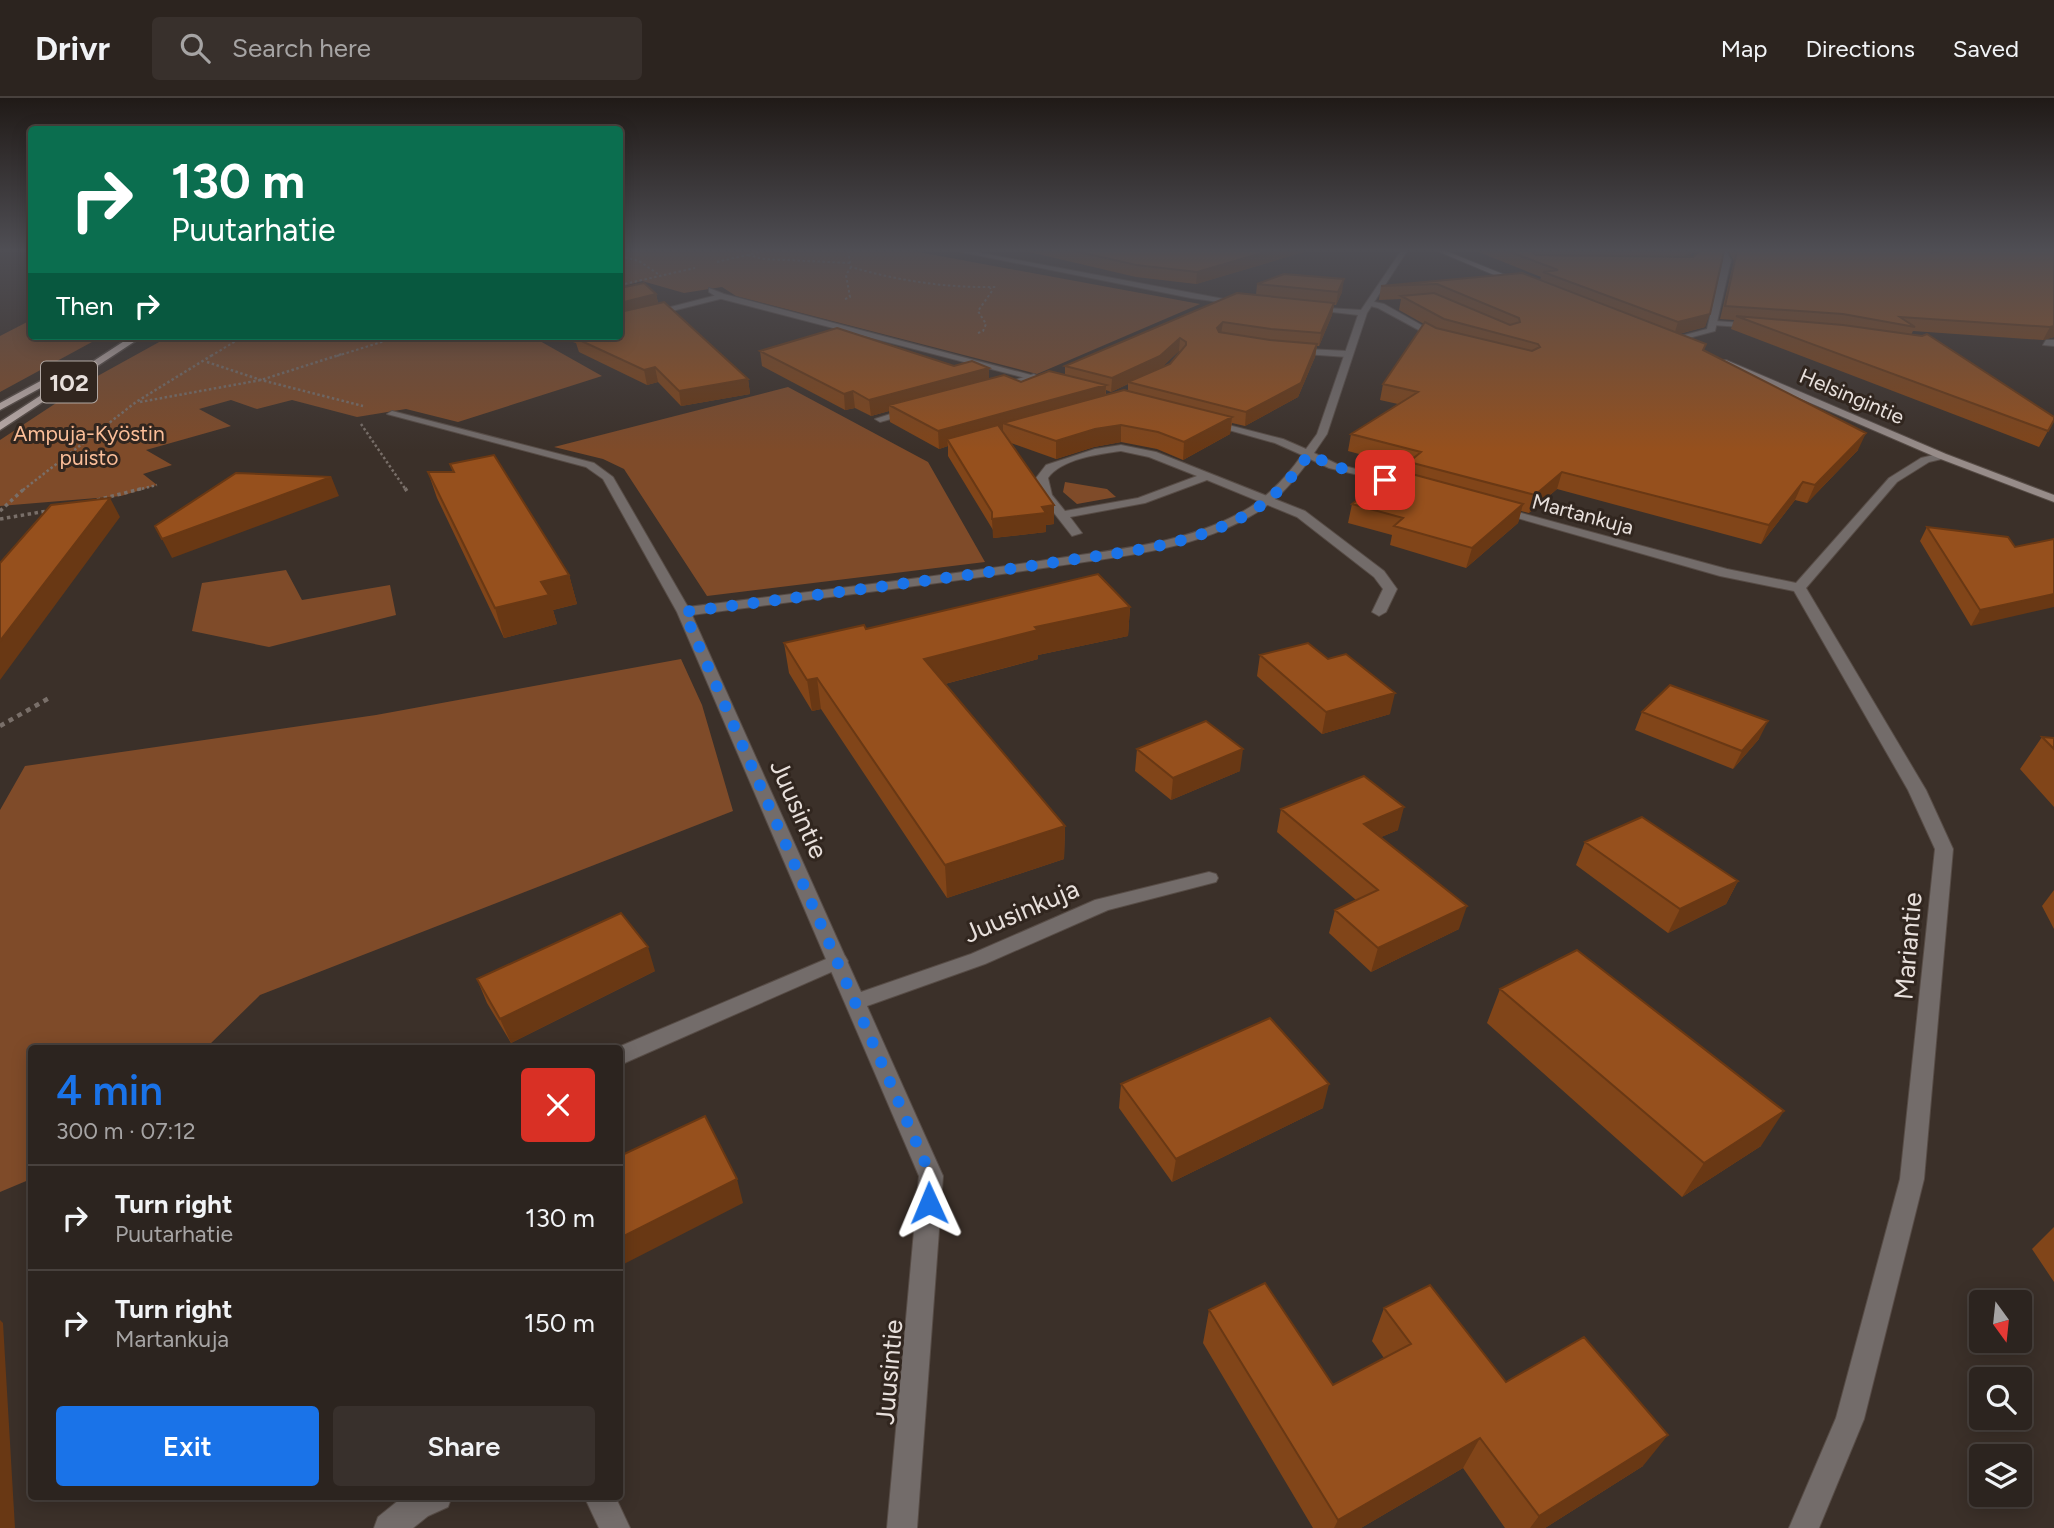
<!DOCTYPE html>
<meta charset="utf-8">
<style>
body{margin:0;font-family:Figtree,sans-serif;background:#38302c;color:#f1f3f6;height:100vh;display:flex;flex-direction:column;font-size:26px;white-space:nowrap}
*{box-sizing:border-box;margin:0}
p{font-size:23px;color:#a6a4a4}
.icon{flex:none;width:38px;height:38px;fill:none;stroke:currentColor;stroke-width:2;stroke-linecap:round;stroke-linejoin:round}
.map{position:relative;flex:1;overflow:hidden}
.details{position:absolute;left:28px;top:947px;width:595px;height:455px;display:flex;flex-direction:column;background:#2c241f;border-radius:7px;box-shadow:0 4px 18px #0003,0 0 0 2px #48413d}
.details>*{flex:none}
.banner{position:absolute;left:28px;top:28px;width:595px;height:214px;border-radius:7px;box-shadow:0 4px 18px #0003,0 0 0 2px #48413d;background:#0b6e4f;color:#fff;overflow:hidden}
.needle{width:46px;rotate:165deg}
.tools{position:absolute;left:1969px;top:1192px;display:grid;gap:14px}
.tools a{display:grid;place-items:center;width:63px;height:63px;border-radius:7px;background:#2c241f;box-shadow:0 4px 18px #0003,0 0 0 2px #48413d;font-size:35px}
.pin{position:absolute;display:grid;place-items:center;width:60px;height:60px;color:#fff;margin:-30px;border-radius:14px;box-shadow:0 4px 10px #0006}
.me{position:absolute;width:77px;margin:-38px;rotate:359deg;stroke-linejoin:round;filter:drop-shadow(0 0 5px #0008)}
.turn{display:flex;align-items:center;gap:24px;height:147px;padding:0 28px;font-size:32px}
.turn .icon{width:91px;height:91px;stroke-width:2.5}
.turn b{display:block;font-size:49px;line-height:60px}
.then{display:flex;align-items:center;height:66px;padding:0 28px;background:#0003;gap:14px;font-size:26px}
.round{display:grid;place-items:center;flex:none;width:74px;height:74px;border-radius:7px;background:#38302c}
.head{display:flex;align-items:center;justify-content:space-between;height:119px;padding:0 28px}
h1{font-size:42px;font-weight:600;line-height:52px;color:#1a73e8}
.button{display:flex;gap:14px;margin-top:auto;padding:14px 28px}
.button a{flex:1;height:80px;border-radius:7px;background:#1a73e8;color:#fff;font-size:28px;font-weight:600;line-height:80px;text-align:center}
.button a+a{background:#38302c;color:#f1f3f6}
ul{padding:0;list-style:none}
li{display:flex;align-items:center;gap:21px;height:105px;padding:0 28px;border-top:2px solid #48413d}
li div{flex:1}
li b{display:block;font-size:26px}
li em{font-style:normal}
header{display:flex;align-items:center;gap:42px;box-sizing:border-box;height:98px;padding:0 35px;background:#2c241f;border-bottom:2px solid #48413d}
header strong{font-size:33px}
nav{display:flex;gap:38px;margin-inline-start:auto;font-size:24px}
.search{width:490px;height:63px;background:#38302c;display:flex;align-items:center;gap:18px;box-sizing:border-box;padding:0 24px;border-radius:7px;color:#a6a4a4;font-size:26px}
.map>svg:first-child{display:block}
.green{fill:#7f4b29}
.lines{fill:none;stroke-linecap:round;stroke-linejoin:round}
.service-casing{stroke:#574c46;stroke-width:2}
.minor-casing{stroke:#574c46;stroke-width:2}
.secondary-casing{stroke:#574c46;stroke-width:2}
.trunk-casing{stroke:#574c46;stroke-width:3}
.path-far3{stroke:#796f69;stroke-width:2;stroke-dasharray:2.5 2.5;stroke-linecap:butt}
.path-far2{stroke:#796f69;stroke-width:2.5;stroke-dasharray:2.5 2.5;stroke-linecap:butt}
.path-far1{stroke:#796f69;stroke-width:3.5;stroke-dasharray:3.5 3.5;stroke-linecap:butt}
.path{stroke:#796f69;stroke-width:4.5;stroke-dasharray:5 5;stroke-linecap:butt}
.service{fill:#736c6a;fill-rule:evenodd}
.minor{fill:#736c6a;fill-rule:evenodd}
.secondary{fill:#978c89;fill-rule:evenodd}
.trunk{fill:#c0b0ac;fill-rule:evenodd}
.wall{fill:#814519;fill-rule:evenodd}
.shaded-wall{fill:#693814}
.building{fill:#96501d;stroke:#693814;stroke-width:2}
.route{stroke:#1a73e8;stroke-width:12;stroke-dasharray:0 21.6}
.labels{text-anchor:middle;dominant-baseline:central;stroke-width:6;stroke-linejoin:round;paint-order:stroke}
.far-street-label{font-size:21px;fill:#e8e0dc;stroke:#31261f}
.far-park-label{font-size:21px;fill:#fbbe99;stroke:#31261f}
.shield{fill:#31261f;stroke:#b1a8a3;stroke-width:2}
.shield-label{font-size:24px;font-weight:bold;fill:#e8e0dc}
.street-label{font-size:26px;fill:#e8e0dc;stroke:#31261f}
</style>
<header>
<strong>Drivr</strong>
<div class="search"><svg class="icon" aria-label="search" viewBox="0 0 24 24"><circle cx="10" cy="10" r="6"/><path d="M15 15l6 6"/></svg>Search here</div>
<nav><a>Map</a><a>Directions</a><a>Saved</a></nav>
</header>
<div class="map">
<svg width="2054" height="1430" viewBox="0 0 2054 1430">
<rect width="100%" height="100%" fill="#3b3029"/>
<path class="green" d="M620 153H913L1200 206 1037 276 736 198 722 189 684 195 642 183 620 189Z
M31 222 32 238H103L0 294V238Z
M170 238H531L602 278 458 324 406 311 357 319 292 302 257 311 231 302 199 311 231 328 146 352 172 367 143 376 157 387 121 398 0 408V342L94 280Z
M788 289 928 364 985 464 707 498 624 371 603 361 554 349Z
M1065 384 1107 391 1116 399 1077 406 1063 394Z
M286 472 302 502 390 487 396 517 269 549 192 533 202 485Z
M681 561 702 607 733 713 260 897 206 950H32L31 1081 0 1094V712L25 668 376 617Z"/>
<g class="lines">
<g class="service-casing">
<path id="service" d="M721 196 724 200 620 226V222Z
M1370 203 1384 206 1446 241 1439 243 1378 210 1367 207Z
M1715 223 1757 226 1761 228 1757 230 1712 227Z
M2046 242H2054V248L2043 247Z
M1288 250 1347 253 1351 256 1347 259 1291 255 1288 254Z
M1034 276 1039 279 1037 281 997 292 992 289Z
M912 309 917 312 916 314 880 324 875 321Z
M1121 347 1156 354 1305 413 1384 473 1397 491 1386 514 1379 518 1372 514 1383 491 1374 479 1297 419 1207 382 1145 405 1070 419 1082 435 1072 438 1040 397 1036 380 1046 367 1095 351ZM1121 353 1149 359 1197 378 1138 400 1065 413 1052 397 1048 380C1061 361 1099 356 1121 353Z
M838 856 845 858 848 863 845 868 620 967V950H616Z
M404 1398H452L448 1409 428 1418 413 1430H374L378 1419Z
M584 1398H615L630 1430H599Z"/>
</g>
<g class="minor-casing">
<path id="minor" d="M956 153H970L1245 205 1241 207 1191 200Z
M1401 153H1407L1367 215 1327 336 1314 355 1337 366 1409 385V389L1329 370 1310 361C1293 385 1275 405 1249 419 1189 453 1116 459 1050 469 931 487 811 501 692 517L861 894 971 856 1095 802 1209 774 1216 776 1218 780 1216 784 1108 812 985 866 867 908 943 1078 917 1430H887L919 1078 677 514 603 381 586 369 387 316 392 313 594 365 613 379 688 509C806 494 923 481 1040 463 1108 452 1179 448 1240 415 1266 401 1285 381 1302 357L1275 345 1204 325 1209 322 1283 341 1306 351 1317 336 1358 217 1307 211 1311 209 1361 212Z
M1720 153H1726L1731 162 1715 233 1670 245V241L1707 231 1723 162Z
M709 190 724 196 1061 285 1053 287 718 200 709 194Z
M1942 355 1947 358 1946 360 1929 364 1897 384 1806 490 1926 692 1953 751 1924 1081 1864 1321 1819 1430H1789L1836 1320 1900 1081 1935 751 1908 692 1794 493 1720 478 1493 413 1499 409 1727 471 1796 485 1889 380 1921 360Z"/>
</g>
<g class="secondary-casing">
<path id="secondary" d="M1437 153H1446L1525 185 1518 187Z
M1720 262H1726L1946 356 2054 397V404L1938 360 1720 266Z"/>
</g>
<g class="trunk-casing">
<path id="trunk" d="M132 238H143L0 332V324Z
M59 273 68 275 0 312V305Z"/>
</g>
<path class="path-far3" d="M848 153 851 169C899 183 947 190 997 189
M748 157 764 161 850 165
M620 158 639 163 661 178
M717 164 764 153
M620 187 695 170
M845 201 850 199 846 177 851 169
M978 235 983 233 986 226 978 213 992 193 990 190
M211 258 244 238
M337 258 401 238"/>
<path class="path-far2" d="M207 264 261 282 363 308
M140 304 261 282 342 256
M361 326 406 392
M23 392 136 304 214 256
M137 392 157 387"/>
<path class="path-far1" d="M405 390 408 395
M97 402 144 390
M0 413 25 390
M0 421 47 413"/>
<path class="path" d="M0 628 51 599"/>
<use href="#service" class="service"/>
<use href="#minor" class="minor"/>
<use href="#secondary" class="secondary"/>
<use href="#trunk" class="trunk"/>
</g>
<path class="wall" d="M1025 153H1307L1196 186 1136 179Z
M1476 153H1724L1705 229 1679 236 1858 352 1807 405 1795 402 1761 446 1557 391 1529 415 1521 413 1518 425 1466 470 1390 447 1392 437 1348 425 1352 406 1406 375 1407 369 1348 353 1351 336 1398 306 1380 302 1383 286 1424 226 1399 212 1401 201 1379 202 1381 188 1540 182 1541 179ZM1698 154 1693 159H1688L1692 155Z
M1728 153H2054V239L2043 242 1913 233 1911 237 2054 322 2039 349 1731 231 1734 222 1720 221 1734 163Z
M1257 186 1342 194 1336 207H1334L1332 217 1319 248H1317L1315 259 1298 299 1245 328 1232 325 1230 336 1183 362 1157 351 1121 344 1094 349 1056 361 1011 345 1054 426 1046 427V434L993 440V432L948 358V348L939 351 890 324 889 313 871 318 855 310 845 312 762 268 760 253 989 270V281L1021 284 1065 277V268L1256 197ZM1179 253 1180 254 1170 266 1162 269ZM1128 286V293L1106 297V292L1111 294Z
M656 196 658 205 748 281 750 296 681 308 658 284 647 287 579 254 576 245 554 238H620Z
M450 366 569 477 577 506 553 512 557 526 504 540 437 400 428 374H453Z
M1927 429 2015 449 2054 441 1971 528 1920 443Z
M1130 509 1128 538 1038 557V561L945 586 1065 728 1064 761 947 800 821 611 812 613 789 575 784 545 866 531Z
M1260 557 1390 616 1322 636 1257 578Z
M1642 614 1759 641 1733 671 1635 632Z
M2042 639 2054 640V709L2020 671Z
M1137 651 1240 673 1171 702 1135 673Z
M1281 711 1398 732 1381 739 1459 831 1371 874 1329 835 1335 812 1356 802 1277 734Z
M1585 744 1738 783 1726 806 1668 835 1576 767Z
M2054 792V831L2042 808Z
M655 873 511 945 487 905 477 881Z
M1500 891 1761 1048 1682 1099 1487 925Z
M1121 986 1323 1010 1172 1084 1119 1010Z
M2054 1129V1184L2032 1151Z
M1384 1210 1506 1284 1643 1368 1545 1430H1505L1463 1370 1361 1430H1313L1203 1245 1209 1212 1333 1287 1384 1260 1372 1243Z"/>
<path class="shaded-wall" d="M1269 153H1307L1196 186 1197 174Z
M1687 153H1707L1692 155 1684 162Z
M1344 181 1342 194 1336 207 1338 194Z
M656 196 659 209 620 219V205Z
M1334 205 1332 217 1319 248 1321 235Z
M1710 216 1705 229 1674 237 1678 224Z
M1223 224 1221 236 1216 243 1217 230Z
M2054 228V239L2043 242 2050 229Z
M1180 240 1179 253 1159 272 1128 284V286L1111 294 1112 280Z
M1317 246 1315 259 1298 299 1245 328 1246 314Z
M655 269 658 284 647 287 644 272Z
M989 270V286L889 307V313L871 318 869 302Z
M748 281 750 296 681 308 679 293Z
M1106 287 1105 304 1003 325V332L951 347 947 341 948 348 939 351 938 333Z
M853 293 855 310 845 312 844 296Z
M1232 319 1230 336 1183 362 1184 344Z
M1121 327V344L1094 349 1056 361V343L1095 331Z
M1866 335 1858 352 1807 405 1815 387Z
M1562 374 1557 391 1529 415 1535 397Z
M331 378 339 398 172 460 162 441Z
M1803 384 1795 402 1761 446 1769 427Z
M110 400 120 419 0 582V543Z
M1523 406 1518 425 1466 470 1472 450Z
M1054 407V426L1046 427V434L993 440 992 421 1042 409Z
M569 477 577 506 553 512 557 526 504 540 495 510 541 484Z
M2054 496V509L1971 528 1980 512Z
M1130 509 1128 538 1038 557V561L926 591 924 561 1035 529Z
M817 580 821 611 812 613 807 582Z
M1395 595 1390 616 1322 636 1326 614Z
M1768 623 1759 641 1733 671 1742 653Z
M1243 651 1240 673 1171 702 1173 680Z
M1404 709 1398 732 1358 749 1364 726Z
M1065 728 1064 761 947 800 945 767Z
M1738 783 1726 806 1668 835 1680 811Z
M1467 808 1459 831 1371 874 1378 850Z
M648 849 655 873 511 945 500 921Z
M1329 986 1323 1010 1172 1084 1176 1061Z
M1784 1013 1761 1048 1682 1099 1704 1065Z
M737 1081 743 1105 620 1168V1140Z
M0 1222 3 1225 15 1430H0Z
M1668 1337 1643 1368 1545 1430H1530L1539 1418Z
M1480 1340 1463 1370 1361 1430H1334L1338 1422Z
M198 1398H215L204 1404Z"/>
<path class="building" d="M1075 153H1269L1197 174 1136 167Z
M1508 153H1535L1533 154 1536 157 1693 159 1700 153H1724L1710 216 1678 224 1543 174 1558 172Z
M1737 153H1929L1932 155 1942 153H2054V228L2050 229 1900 219 1915 229 1843 216 1725 208Z
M1522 175 1706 246 1703 252 1866 335 1815 387 1803 384 1769 427 1562 374 1535 397 1409 364 1421 354 1351 336 1418 294 1383 286 1425 224 1436 230 1532 253 1540 249 1538 246 1444 221 1401 198 1434 195 1510 227 1520 224 1519 220 1437 186 1381 188Z
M1284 176 1344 181 1338 194 1257 186Z
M644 185 656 196 620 205V190Z
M1237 195 1334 205 1321 235 1271 231 1223 224 1217 230 1219 234 1270 242 1317 246 1301 285 1246 314 1128 284 1170 266 1186 247V244L1180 240 1160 258 1112 280 1065 268Z
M664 204 748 281 679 293 655 269 644 272 575 240 584 238H620V214Z
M1736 218 1843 227 1922 238 1927 236 2054 319V322L2048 333Z
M837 230 954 268 972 263 989 270 869 302 853 293 844 296 760 253Z
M1049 273 1106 287 938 333 889 307 1004 277 1021 284Z
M1124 292 1232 319 1184 344 1158 334 1121 327 1095 331 1056 343 1003 325Z
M998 327 1054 407 1042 409 1046 415 992 421V414L947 341Z
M494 357 569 477 541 484 549 497 495 510 428 374H454L450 366Z
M1397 372 1523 406 1472 450 1394 428 1403 420 1352 406Z
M236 375 331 379 162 441 155 428Z
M110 400 0 543V465L51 407Z
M1927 429 2008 439 2015 449 2054 441V496L1980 512Z
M1098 476 1130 509 1035 529 1038 532 924 561 1065 728 945 767 817 580 807 582 784 545 864 527 866 531Z
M1308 545 1328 561 1346 556 1395 595 1326 614 1260 557Z
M1670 587 1768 623 1742 653 1642 614Z
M1206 623 1243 651 1173 680 1137 651Z
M2042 639 2054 640V651Z
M1364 678 1404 709 1364 726 1467 808 1378 850 1335 812 1378 792 1281 711Z
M1642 719 1738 783 1680 811 1585 744Z
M621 815 648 849 500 921 477 881Z
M1577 852 1784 1013 1704 1065 1500 891Z
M1270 920 1329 986 1176 1061 1121 986Z
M705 1018 737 1081 620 1140V1058Z
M1265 1185 1333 1287 1411 1246 1384 1210 1430 1187 1506 1284 1584 1239 1668 1337 1539 1418 1480 1340 1338 1422 1209 1212Z"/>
<linearGradient id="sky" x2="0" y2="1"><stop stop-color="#201a17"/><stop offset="0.43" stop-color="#4f4e54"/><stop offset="1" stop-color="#4f4e54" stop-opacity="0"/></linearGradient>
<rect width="2054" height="353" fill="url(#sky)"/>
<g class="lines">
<path class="route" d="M929 1105 931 1078 684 514C804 498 924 484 1043 466 1111 455 1183 451 1244 418 1272 403 1291 381 1309 356L1333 368 1385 382"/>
</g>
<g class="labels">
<g class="far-street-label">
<text transform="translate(1852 298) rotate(23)">Helsingintie</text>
<text transform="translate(1583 416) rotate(15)">Martankuja</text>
</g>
<g class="far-park-label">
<text x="89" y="335">Ampuja-Kyöstin<tspan x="89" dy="24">puisto</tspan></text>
</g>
<rect class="shield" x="41" y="263.5" width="56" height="41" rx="5"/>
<g class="shield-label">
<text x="69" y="284">102</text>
</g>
<g class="street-label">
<text transform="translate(799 711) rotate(66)">Juusintie</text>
<text transform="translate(1021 813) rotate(-23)">Juusinkuja</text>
<text transform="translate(1908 848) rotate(-85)">Mariantie</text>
<text transform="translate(889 1274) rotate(-85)">Juusintie</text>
</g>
</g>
</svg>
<div class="tools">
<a><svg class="needle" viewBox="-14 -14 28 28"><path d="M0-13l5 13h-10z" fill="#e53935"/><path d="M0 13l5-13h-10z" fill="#a6a4a4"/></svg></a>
<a><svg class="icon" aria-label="search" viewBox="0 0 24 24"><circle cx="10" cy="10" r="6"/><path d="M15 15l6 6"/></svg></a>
<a><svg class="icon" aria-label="layers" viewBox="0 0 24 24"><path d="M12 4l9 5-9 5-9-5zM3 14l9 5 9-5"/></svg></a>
</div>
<div class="pin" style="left:1385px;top:382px;background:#d93025"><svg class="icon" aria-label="arrive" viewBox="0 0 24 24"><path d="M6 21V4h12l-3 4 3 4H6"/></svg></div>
<svg class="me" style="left:929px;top:1105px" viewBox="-20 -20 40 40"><path d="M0-17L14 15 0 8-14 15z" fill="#1a73e8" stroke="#fff" stroke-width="4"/></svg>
<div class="banner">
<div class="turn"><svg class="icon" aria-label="right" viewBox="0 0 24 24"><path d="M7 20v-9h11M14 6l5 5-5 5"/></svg><div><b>130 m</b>Puutarhatie</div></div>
<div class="then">Then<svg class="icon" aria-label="right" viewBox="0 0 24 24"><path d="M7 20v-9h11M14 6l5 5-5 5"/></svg></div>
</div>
<section class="details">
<div class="head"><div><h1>4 min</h1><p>300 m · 07:12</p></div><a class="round" style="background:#d93025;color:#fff"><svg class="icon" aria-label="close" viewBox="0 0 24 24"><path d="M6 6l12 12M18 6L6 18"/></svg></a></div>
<ul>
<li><svg class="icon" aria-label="right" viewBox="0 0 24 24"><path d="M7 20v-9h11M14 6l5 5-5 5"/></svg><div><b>Turn right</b><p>Puutarhatie</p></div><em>130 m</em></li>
<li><svg class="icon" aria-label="right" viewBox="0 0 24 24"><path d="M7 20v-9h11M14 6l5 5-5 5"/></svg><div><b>Turn right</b><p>Martankuja</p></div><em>150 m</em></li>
</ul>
<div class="button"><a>Exit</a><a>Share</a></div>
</section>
</div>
